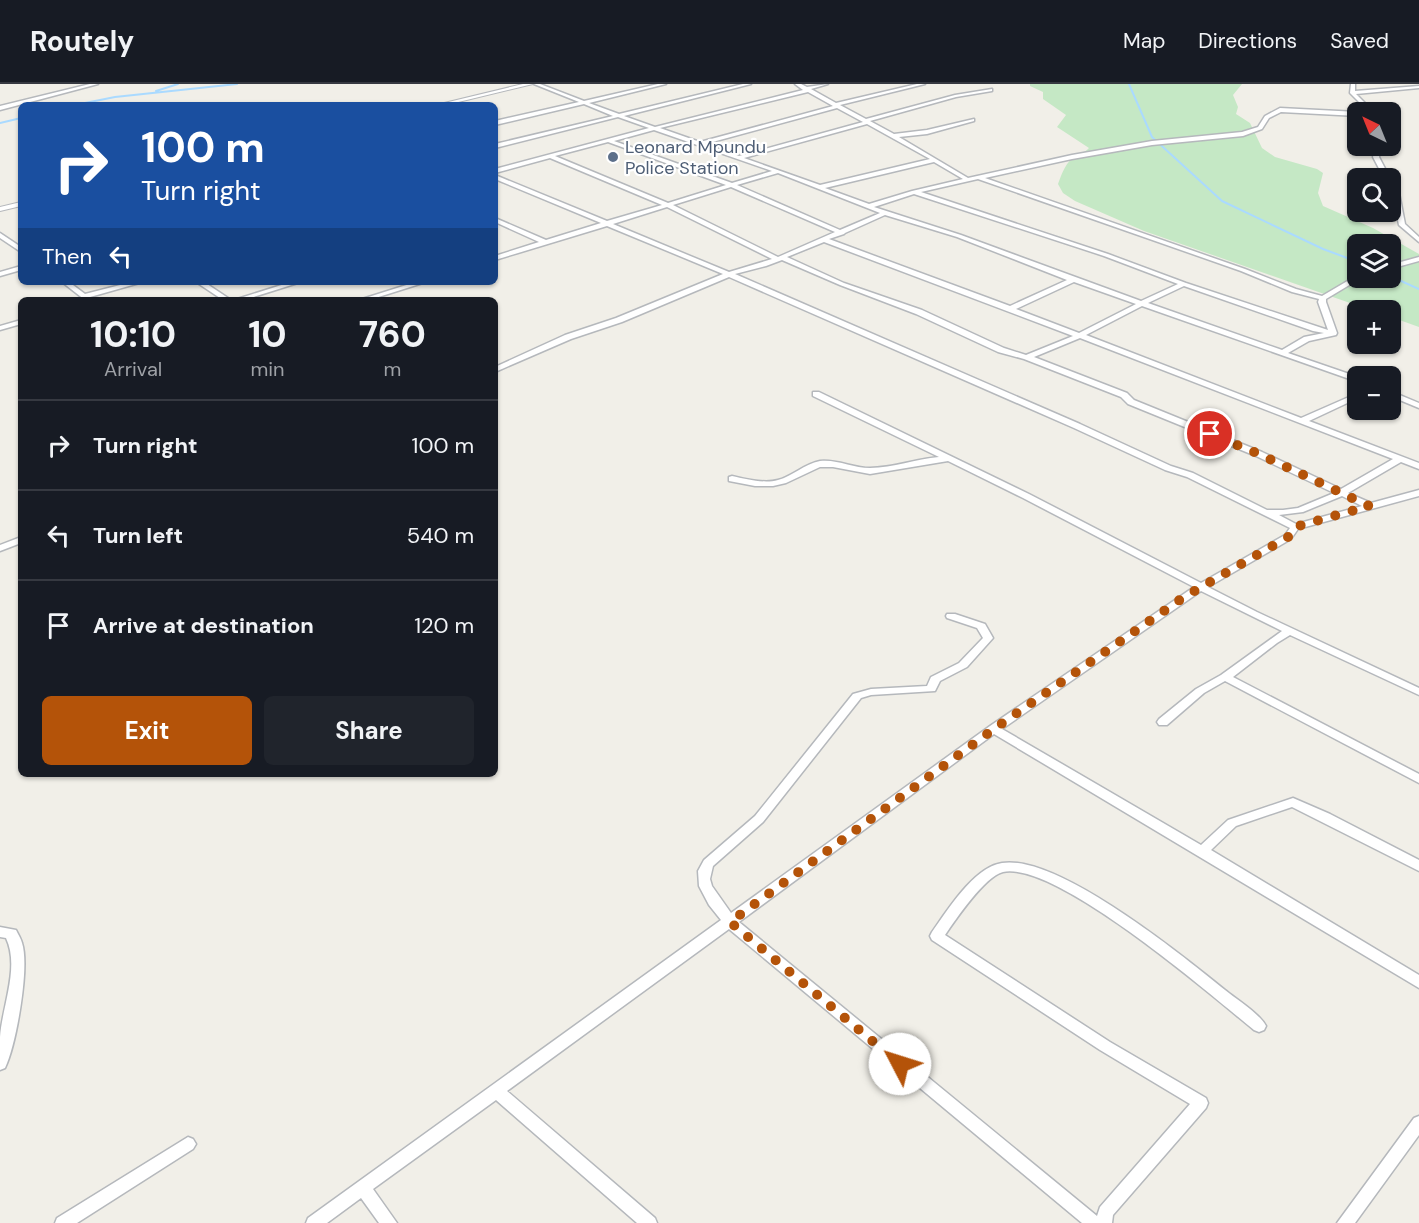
<!DOCTYPE html>
<meta charset="utf-8">
<style>
body{margin:0;font-family:"DM Sans",sans-serif;background:#20242c;color:#f1f3f6;height:100vh;display:flex;flex-direction:column;font-size:22px;white-space:nowrap}
*{box-sizing:border-box;margin:0}
p{font-size:20px;color:#9ea1a6}
.icon{flex:none;width:33px;height:33px;fill:none;stroke:currentColor;stroke-width:2;stroke-linecap:round;stroke-linejoin:round}
.map{position:relative;flex:1;overflow:hidden}
.panel{position:absolute;left:18px;top:213px;width:480px;height:480px;display:flex;flex-direction:column;background:#171b24;border-radius:9px;box-shadow:0 2px 4px #0004}
.panel>*{flex:none}
.guide{position:absolute;left:18px;top:18px;width:480px;height:183px;border-radius:9px;box-shadow:0 2px 4px #0004;background:#1a4fa0;color:#fff;overflow:hidden}
.needle{width:39px;rotate:317deg}
.controls{position:absolute;left:1347px;top:18px;display:grid;gap:12px}
.controls a{display:grid;place-items:center;width:54px;height:54px;border-radius:9px;background:#171b24;box-shadow:0 2px 4px #0004;font-size:30px}
.pin{position:absolute;display:grid;place-items:center;width:51px;height:51px;color:#fff;margin:-26px;border:3px solid #fff;border-radius:50%;box-shadow:0 2px 6px #0007}
.me{position:absolute;width:66px;margin:-33px;rotate:310deg;stroke-linejoin:round;filter:drop-shadow(0 0 4px #0008)}
.turn{display:flex;align-items:center;gap:21px;height:126px;padding:0 24px;font-size:27px}
.turn .icon{width:78px;height:78px;stroke-width:2.5}
.turn b{display:block;font-size:42px;line-height:51px}
.then{display:flex;align-items:center;height:57px;padding:0 24px;background:#0003;gap:12px;font-size:22px}
.eta{display:flex;justify-content:space-evenly;align-items:center;height:102px;text-align:center}
.eta b{font-size:36px;font-weight:700;line-height:42px}
.action{display:flex;gap:12px;margin-top:auto;padding:12px 24px}
.action a{flex:1;height:69px;border-radius:9px;background:#b45309;color:#fff;font-size:24px;font-weight:700;line-height:69px;text-align:center}
.action a+a{background:#20242c;color:#f1f3f6}
ul{padding:0;list-style:none}
li{display:flex;align-items:center;gap:18px;height:90px;padding:0 24px;border-top:2px solid #363941}
li div{flex:1}
li b{display:block;font-size:22px}
li em{font-style:normal}
header{display:flex;align-items:center;gap:36px;box-sizing:border-box;height:84px;padding:0 30px;background:#171b24;border-bottom:2px solid #363941}
header strong{font-size:28px}
nav{display:flex;gap:33px;margin-inline-start:auto;font-size:21px}
.map>svg:first-child{display:block}
.green{fill:#c5e8c5;fill-rule:evenodd}
.lines{fill:none;stroke-linecap:round;stroke-linejoin:round}
.stream{stroke:#aadaff;stroke-width:2}
.minor-casing{stroke:#b5b8bc;stroke-width:3}
.tertiary-casing{stroke:#b5b8bc;stroke-width:2}
.minor{fill:#fff;fill-rule:evenodd}
.tertiary{fill:#fff;fill-rule:evenodd}
.route{stroke:#b45309;stroke-width:10;stroke-dasharray:0 18}
.service-dot{fill:#5c6f8a;stroke:#fff;stroke-width:2}
.labels{text-anchor:middle;dominant-baseline:central;stroke-width:4.5;stroke-linejoin:round;paint-order:stroke}
.far-service-label{font-size:18px;fill:#4e5e75;stroke:#fff;text-anchor:start}
</style>
<header>
<strong>Routely</strong>
<nav><a>Map</a><a>Directions</a><a>Saved</a></nav>
</header>
<div class="map">
<svg width="1419" height="1139" viewBox="0 0 1419 1139">
<rect width="100%" height="100%" fill="#f1efe8"/>
<path class="green" d="M1030 0H1242L1233 11 1238 23 1236 30 1250 39 1262 64 1275 73 1317 85 1323 89 1318 109 1323 122 1373 144 1419 170V243L1391 233 1390 226H1370L1144 147 1075 117 1063 109 1058 100C1062 89 1066 78 1076 71 1081 68 1085 69 1089 64L1057 43 1066 31 1043 15V8L1030 2ZM1358 160H1390V194H1358Z"/>
<g class="lines">
<path class="stream" d="M1129 0 1152 53 1222 117 1323 165 1358 178
M156 7 178 0
M75 21 115 13 237 0
M0 39 21 34
M1390 192 1419 205"/>
<g class="minor-casing">
<path id="minor" d="M90 0H98L0 26V22Z
M534 0H540L584 17 658 0H666L589 19 619 30 743 0H751L624 32 655 43 803 6 795 0H801L807 3 828 0 811 5 836 19 917 0H925L840 21 866 35 955 11 992 5V7L956 13 870 37 894 50 927 46 974 35V37L927 50 899 53 968 94 1072 71 1152 57 1242 48 1258 43 1265 32 1280 24 1358 28V32L1281 28 1269 34 1262 45 1243 52 1152 61 1072 75 985 94 1245 185 1296 205 1322 212 1356 192 1361 194 1326 215V218L1337 249 1336 251 1309 257 1288 269 1358 293V298L1142 222 1086 251 1301 334 1358 309V314L1309 337 1419 379V385L1401 378 1348 409 1371 419 1419 406V412L1298 445 1291 455 1208 503 1257 528 1419 604V611L1290 551 1277 559 1233 593 1419 690V699L1225 597 1204 609 1167 641H1159L1157 638 1159 635 1196 605 1221 591 1282 547 1201 507 1002 645 1201 761 1228 736 1293 714 1330 730 1419 776V787L1292 723 1236 742 1211 766 1419 891V904L994 650 739 838 1097 1132 1100 1123 1190 1020 1100 966 932 856 930 852 932 848C947 827 974 783 1002 779 1057 770 1182 871 1225 906 1236 915 1260 930 1266 942L1264 946 1259 948 1254 946C1211 911 1056 777 1003 788 985 792 956 835 945 851L1110 958 1206 1014 1208 1019 1206 1024 1113 1131 1112 1139H1082L729 845 507 1007 655 1134 657 1139H637L496 1016 373 1105 397 1139H379L361 1114 327 1139H306L308 1134 721 836 709 821 699 802 698 787 704 776 755 732 853 610 871 605 927 602 931 593 959 579 983 554 977 544 947 534 946 532 947 530H955L985 540 993 554 967 583 940 597 935 607 871 611 861 614 763 738 713 782 710 795 712 802 731 829 990 642 1194 503 1023 414 948 377 870 390 833 383H820L786 399 773 402H755L729 397V393L732 392C746 395 764 400 778 396 793 392 804 380 820 377 837 375 853 384 870 384 893 384 916 375 939 373L813 312V308H819L1029 410 1201 499 1285 451 1290 444 1187 393 1165 386 1074 344 729 193 622 238 571 255 495 288V283L565 251 616 234 723 190 607 142 495 176V172L539 158 495 138V134L546 156 601 139 495 95V91L607 137 662 121 550 74 495 89V85L649 44 618 33 495 64V60L613 32 584 20 495 41V37L579 18ZM808 8 833 22 700 58 660 44ZM837 24 863 38 739 72 705 60ZM867 40 930 75 820 101 744 74ZM654 46 772 87 732 99 614 57ZM608 58 726 101 668 119 555 72ZM934 78 963 95 912 107 869 120 825 104ZM778 89 880 129 840 146 737 101ZM978 95 1241 187 1292 208 1319 215 1318 218 1328 246 1186 199 1108 170 921 108ZM731 103 835 148 778 173 673 121ZM914 110 1104 172 1178 200 1141 217 961 151 874 123ZM667 123 772 175 729 188 613 140ZM885 131 957 153 1067 196 1010 222 829 155 844 150 845 149ZM824 158 1073 252 1026 271 1004 264 922 226 844 199 787 173ZM782 176 840 201 916 230 998 268 1024 275 1121 313 1128 320 1256 372 1334 409 1298 424 1283 426H1267L1193 389 1171 382 1080 340 735 190 766 182ZM1074 198 1136 220 1079 249 1016 225ZM1184 202 1313 247 1324 249 1304 253 1282 266 1148 219ZM1080 254 1393 375 1341 405 1262 368 1134 316 1127 309 1034 273ZM1342 412 1362 422 1296 440 1279 431 1303 428Z
M1351 0H1355V7L1419 2V4L1356 10 1374 28H1369L1350 9Z
M1376 62H1381L1379 73 1390 94H1384L1373 73Z
M1390 98 1399 109 1405 140 1419 153V158L1399 141Z
M0 149 21 163V168L0 154Z
M1419 173V177L1390 185V181Z
M21 182V186L0 192V188Z
M62 198H69L85 210 132 198H143L90 213 92 216H85Z
M196 198H204L231 216H223Z
M291 198H301L244 216H234Z
M416 198H426L369 216H359Z
M21 236V240L0 246V242Z
M1390 307 1419 319V324L1390 312Z
M21 453V459L0 467V461Z
M0 843 16 846C18 850 21 855 22 859 30 883 16 961 5 984L0 986C0 975 0 964 0 953 2 923 20 883 6 854L0 853Z
M1419 1032V1051L1355 1139H1337L1414 1034Z
M188 1053 193 1055 196 1060 193 1065 77 1139H55L57 1134Z"/>
</g>
<g class="tertiary-casing">
<path id="tertiary" d="M523 0H533L446 21H436Z
M21 118V122L0 127V123Z"/>
</g>
<use href="#minor" class="minor"/>
<use href="#tertiary" class="tertiary"/>
</g>
<g class="lines">
<path class="route" d="M900 980 730 838 994 645 1184 513 1288 453 1295 443 1369 422 1259 370 1210 350"/>
</g>
<circle class="service-dot" cx="613" cy="73" r="6"/>
<g class="labels">
<g class="far-service-label">
<text x="625" y="63">Leonard Mpundu<tspan x="625" dy="21">Police Station</tspan></text>
</g>
</g>
</svg>
<div class="controls">
<a><svg class="needle" viewBox="-14 -14 28 28"><path d="M0-13l5 13h-10z" fill="#e53935"/><path d="M0 13l5-13h-10z" fill="#9ea1a6"/></svg></a>
<a><svg class="icon" aria-label="search" viewBox="0 0 24 24"><circle cx="10" cy="10" r="6"/><path d="M15 15l6 6"/></svg></a>
<a><svg class="icon" aria-label="layers" viewBox="0 0 24 24"><path d="M12 4l9 5-9 5-9-5zM3 14l9 5 9-5"/></svg></a>
<a>+</a>
<a>−</a>
</div>
<div class="pin" style="left:1210px;top:350px;background:#d93025"><svg class="icon" aria-label="arrive" viewBox="0 0 24 24"><path d="M6 21V4h12l-3 4 3 4H6"/></svg></div>
<svg class="me" style="left:900px;top:980px" viewBox="-20 -20 40 40"><circle r="19" fill="#fff"/><path d="M0-13L10 11 0 6-10 11z" fill="#b45309"/></svg>
<div class="guide">
<div class="turn"><svg class="icon" aria-label="right" viewBox="0 0 24 24"><path d="M7 20v-9h11M14 6l5 5-5 5"/></svg><div><b>100 m</b>Turn right</div></div>
<div class="then">Then<svg class="icon" aria-label="left" viewBox="0 0 24 24"><path d="M17 20v-9H6M10 6l-5 5 5 5"/></svg></div>
</div>
<section class="panel">
<div class="eta">
<div><b>10:10</b><p>Arrival</p></div>
<div><b>10</b><p>min</p></div>
<div><b>760</b><p>m</p></div>
</div>
<ul>
<li><svg class="icon" aria-label="right" viewBox="0 0 24 24"><path d="M7 20v-9h11M14 6l5 5-5 5"/></svg><div><b>Turn right</b></div><em>100 m</em></li>
<li><svg class="icon" aria-label="left" viewBox="0 0 24 24"><path d="M17 20v-9H6M10 6l-5 5 5 5"/></svg><div><b>Turn left</b></div><em>540 m</em></li>
<li><svg class="icon" aria-label="arrive" viewBox="0 0 24 24"><path d="M6 21V4h12l-3 4 3 4H6"/></svg><div><b>Arrive at destination</b></div><em>120 m</em></li>
</ul>
<div class="action"><a>Exit</a><a>Share</a></div>
</section>
</div>
